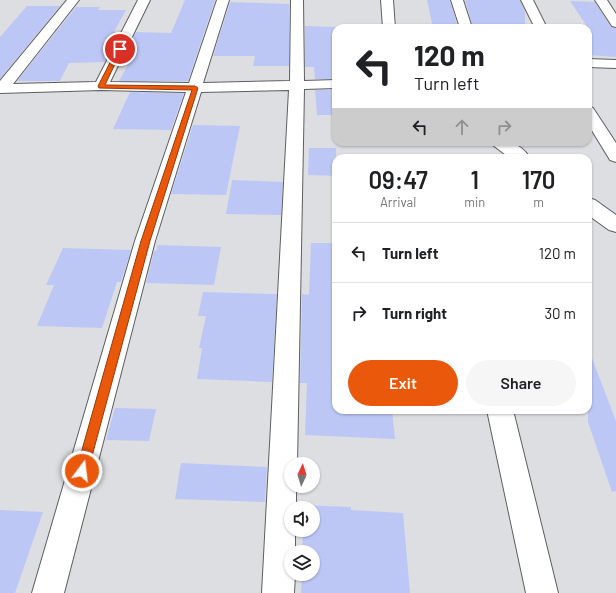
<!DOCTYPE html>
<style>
body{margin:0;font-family:Barlow,sans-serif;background:#f6f6f6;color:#202124;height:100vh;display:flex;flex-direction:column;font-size:15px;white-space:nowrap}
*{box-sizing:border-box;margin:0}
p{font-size:13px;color:#757577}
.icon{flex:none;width:22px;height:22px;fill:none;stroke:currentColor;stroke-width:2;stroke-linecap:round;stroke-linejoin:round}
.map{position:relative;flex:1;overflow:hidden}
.details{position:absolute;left:332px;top:154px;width:260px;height:260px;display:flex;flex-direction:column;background:#fff;border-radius:12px;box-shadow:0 1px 3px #0004}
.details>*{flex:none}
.banner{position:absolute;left:332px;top:24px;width:260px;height:122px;border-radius:12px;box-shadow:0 1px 3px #0004;background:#fff;color:#202124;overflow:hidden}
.needle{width:26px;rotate:4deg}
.tools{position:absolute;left:284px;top:457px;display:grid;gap:8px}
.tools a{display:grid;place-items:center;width:36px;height:36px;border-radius:50%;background:#fff;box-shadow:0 1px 3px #0004;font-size:20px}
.pin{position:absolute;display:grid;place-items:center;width:34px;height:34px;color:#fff;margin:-17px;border:2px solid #fff;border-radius:50%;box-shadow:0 1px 4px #0007}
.me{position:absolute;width:44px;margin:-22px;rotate:15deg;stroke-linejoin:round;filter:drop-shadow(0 0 3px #0008)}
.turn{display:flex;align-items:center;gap:14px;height:84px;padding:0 16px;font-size:18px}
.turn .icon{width:52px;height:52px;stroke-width:2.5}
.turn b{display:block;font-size:28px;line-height:34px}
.lanes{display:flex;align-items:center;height:38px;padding:0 16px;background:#0003;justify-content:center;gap:20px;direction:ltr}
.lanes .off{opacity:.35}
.eta{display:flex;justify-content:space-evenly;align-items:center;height:68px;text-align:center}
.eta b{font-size:24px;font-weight:600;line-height:28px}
.cta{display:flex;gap:8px;margin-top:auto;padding:8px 16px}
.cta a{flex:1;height:46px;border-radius:24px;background:#ea580c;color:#fff;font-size:16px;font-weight:600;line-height:46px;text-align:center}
.cta a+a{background:#f6f6f6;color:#202124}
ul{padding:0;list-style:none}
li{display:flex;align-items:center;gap:12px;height:60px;padding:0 16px;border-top:1px solid #e0e0e0}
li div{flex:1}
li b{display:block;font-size:15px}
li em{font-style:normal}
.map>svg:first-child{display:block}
.building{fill:#bdc7f6}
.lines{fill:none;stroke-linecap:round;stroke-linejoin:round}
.street-casing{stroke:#5d5e61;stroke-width:2}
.street{fill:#fff;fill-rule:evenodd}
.route{fill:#ea580c;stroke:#983908}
</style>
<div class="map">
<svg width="616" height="593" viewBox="0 0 616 593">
<rect width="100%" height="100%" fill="#dddee2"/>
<path class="building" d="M185 0H215L188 81H119L130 61H122L136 32 171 33Z
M427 0H450L458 28H433Z
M465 0H520L525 12V28H473Z
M570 1 595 2 611 27 616 28V57L588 55V28Z
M230 2 289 4V66H253L255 56H213Z
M27 6H60L0 79V37Z
M76 7H100L98 10H126L114 32H120L105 62 69 63 60 81H17Z
M305 26 336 27V79H315L314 67H305Z
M315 90H336V115H317Z
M130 92 184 93 171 130 113 129Z
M193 125 240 126 226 195 171 194Z
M309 148H336V176L308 175Z
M232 180 283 182 281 215 226 214Z
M311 243H336V410H392L395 439 305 435 307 383H300L302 294 309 295Z
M158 245 221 247 214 285 146 283 154 251H156Z
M63 248 131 250 121 282H117L102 328 37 326 54 285H46Z
M203 292 277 294 272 382 197 379 202 348H199L206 316H198Z
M588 353H590L616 421V491L612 492 588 422Z
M115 408 156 409 149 441 106 440Z
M181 463 267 467 265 502 175 499Z
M304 505 351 507V510L403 513 410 593H301L302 574H313V552H302L303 530H313V508H303Z
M0 510 43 512 15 593H0Z"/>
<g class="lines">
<g class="street-casing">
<path id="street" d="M67 0H79L13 84 96 82 138 0H150L110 82 189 83 217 0H229L203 83 290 81 291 0H303L304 81 336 80V88L304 89 297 464H291V486H296V508H291V530H295V552H291V574H295L294 593H262L289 90 201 92 155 241 64 593H32L135 241 186 92 101 90 0 93V81Z
M381 0H393L395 28H383Z
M451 0H463L472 28H460Z
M521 0H533L547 28H535Z
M595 0H607L616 14V27L612 26Z
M588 59 616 60V68L588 67Z
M588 106 593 108 616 143V162L610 160 588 124Z
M492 142C508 142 520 142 530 158H510L494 146Z
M588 198 595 200 616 215V232L609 230 588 215Z
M487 410H513L558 593H526Z"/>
</g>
<use href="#street" class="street"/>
</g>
<path class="route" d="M120 48 122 49 105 85 195 86 198 88 150 241 88 471 86 475 82 477 78 475 76 471 141 241 192 90 99 88 98 86 117 49Z"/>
</svg>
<div class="tools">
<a><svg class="needle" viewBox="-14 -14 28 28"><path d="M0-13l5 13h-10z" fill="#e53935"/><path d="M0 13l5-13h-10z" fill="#757577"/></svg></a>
<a><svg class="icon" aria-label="sound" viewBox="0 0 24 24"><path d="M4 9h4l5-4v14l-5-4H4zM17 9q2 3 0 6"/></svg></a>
<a><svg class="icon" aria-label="layers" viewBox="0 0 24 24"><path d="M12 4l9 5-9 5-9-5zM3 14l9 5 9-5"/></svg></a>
</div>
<div class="pin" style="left:120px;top:49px;background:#d93025"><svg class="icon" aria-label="arrive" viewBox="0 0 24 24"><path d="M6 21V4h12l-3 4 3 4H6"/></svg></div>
<svg class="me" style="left:82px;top:471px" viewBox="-20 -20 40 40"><circle r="17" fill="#ea580c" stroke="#fff" stroke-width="3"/><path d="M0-11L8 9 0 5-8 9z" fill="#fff"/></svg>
<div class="banner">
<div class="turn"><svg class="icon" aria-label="left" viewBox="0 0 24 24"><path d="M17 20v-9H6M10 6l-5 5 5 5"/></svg><div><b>120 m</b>Turn left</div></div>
<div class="lanes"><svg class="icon" aria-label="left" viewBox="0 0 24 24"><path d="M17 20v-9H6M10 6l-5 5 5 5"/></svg><svg class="icon off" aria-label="ahead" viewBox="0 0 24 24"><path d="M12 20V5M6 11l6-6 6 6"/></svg><svg class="icon off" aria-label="right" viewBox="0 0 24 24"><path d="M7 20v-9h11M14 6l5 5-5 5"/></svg></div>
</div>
<section class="details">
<div class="eta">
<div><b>09:47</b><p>Arrival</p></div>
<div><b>1</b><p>min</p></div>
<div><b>170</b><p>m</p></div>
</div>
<ul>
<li><svg class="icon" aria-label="left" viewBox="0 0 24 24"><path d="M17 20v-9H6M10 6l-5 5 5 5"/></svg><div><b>Turn left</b></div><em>120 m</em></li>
<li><svg class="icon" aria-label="right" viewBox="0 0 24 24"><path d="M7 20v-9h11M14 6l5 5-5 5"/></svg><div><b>Turn right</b></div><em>30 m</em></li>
</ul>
<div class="cta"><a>Exit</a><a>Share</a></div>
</section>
</div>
